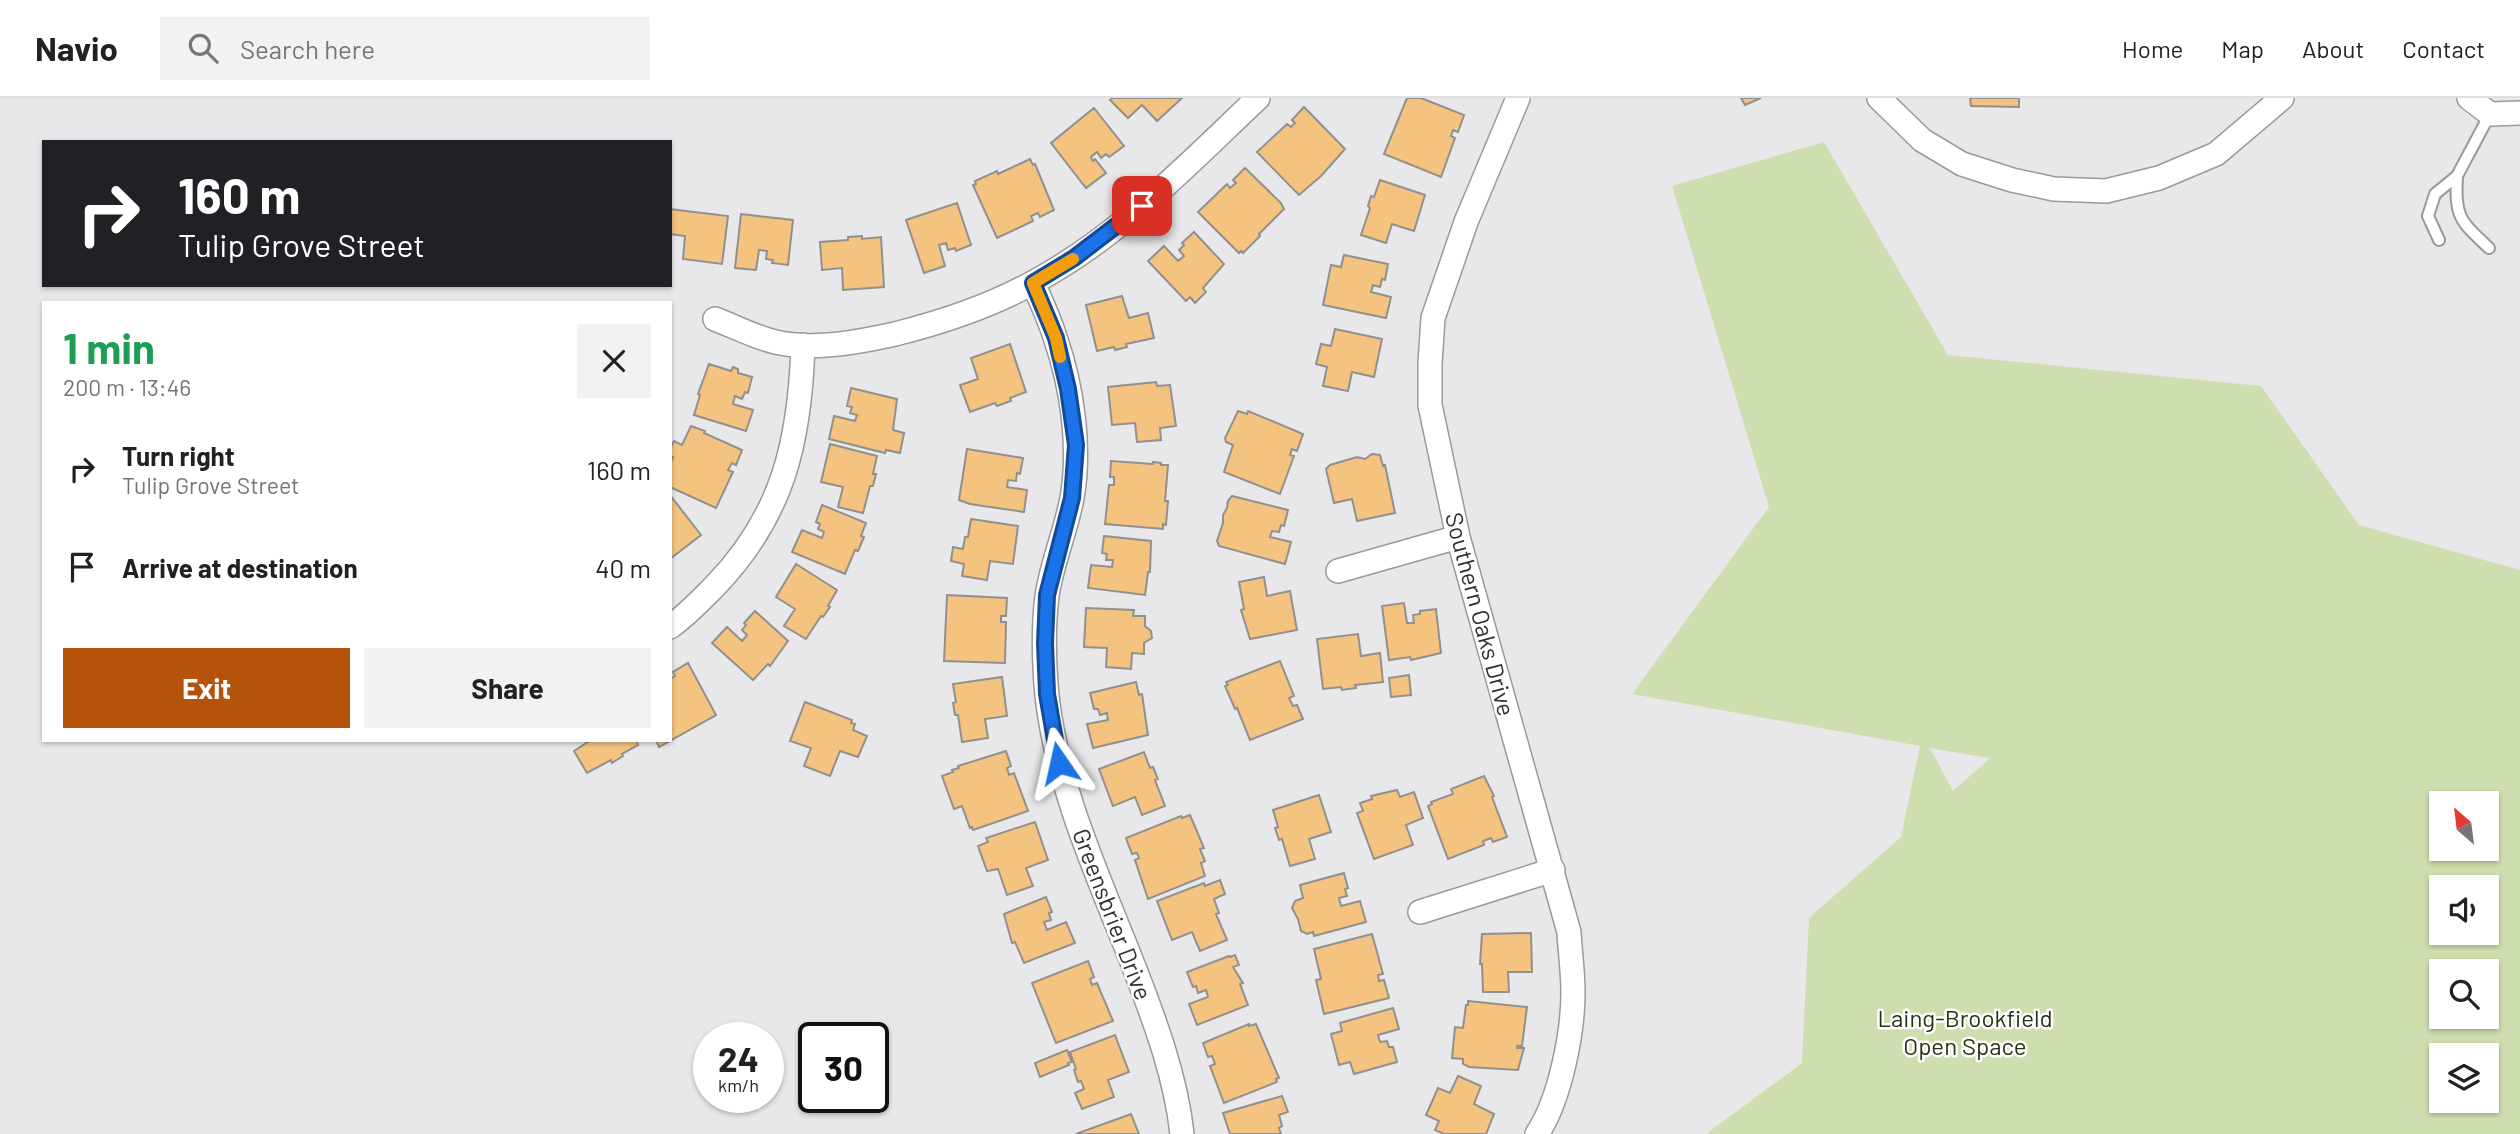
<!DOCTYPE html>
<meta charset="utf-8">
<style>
body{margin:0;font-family:Barlow,sans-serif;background:#f2f2f2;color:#202124;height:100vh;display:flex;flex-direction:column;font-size:26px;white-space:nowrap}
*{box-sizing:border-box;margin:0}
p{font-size:23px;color:#757577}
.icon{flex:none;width:38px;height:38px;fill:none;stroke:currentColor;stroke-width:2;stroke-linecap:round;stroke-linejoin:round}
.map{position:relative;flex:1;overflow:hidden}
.side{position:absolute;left:42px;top:203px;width:630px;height:441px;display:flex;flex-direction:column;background:#fff;border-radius:0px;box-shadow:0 2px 5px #0004}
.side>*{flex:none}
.hud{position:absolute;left:42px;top:42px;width:630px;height:147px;border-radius:0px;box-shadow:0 2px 5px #0004;background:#202124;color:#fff;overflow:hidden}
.needle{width:46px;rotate:332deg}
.fabs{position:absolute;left:2429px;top:693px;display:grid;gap:14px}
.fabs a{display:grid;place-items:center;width:70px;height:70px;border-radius:0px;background:#fff;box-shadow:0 2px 5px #0004;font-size:35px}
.speed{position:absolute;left:693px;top:924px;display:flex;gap:14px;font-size:35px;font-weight:700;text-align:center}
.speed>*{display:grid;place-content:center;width:91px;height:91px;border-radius:50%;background:#fff;box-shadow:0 2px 5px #0004;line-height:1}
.speed small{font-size:18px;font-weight:400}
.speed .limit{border:4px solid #111;border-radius:10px;background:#fff;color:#111}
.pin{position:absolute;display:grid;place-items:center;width:60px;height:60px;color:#fff;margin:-30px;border-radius:14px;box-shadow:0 4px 10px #0006}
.me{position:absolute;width:77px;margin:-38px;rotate:349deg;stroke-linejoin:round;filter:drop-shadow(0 0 5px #0008)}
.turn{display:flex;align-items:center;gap:24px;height:147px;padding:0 21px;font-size:32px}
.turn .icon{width:91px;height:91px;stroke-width:2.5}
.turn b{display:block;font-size:49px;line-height:60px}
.round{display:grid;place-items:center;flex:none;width:74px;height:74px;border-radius:0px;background:#f2f2f2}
.headline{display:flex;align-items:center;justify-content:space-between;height:119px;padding:0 21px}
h1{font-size:42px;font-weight:700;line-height:52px;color:#1e9e55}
.primary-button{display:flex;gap:14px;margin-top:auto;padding:14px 21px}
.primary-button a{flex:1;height:80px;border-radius:0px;background:#b45309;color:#fff;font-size:28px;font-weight:700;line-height:80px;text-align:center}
.primary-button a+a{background:#f2f2f2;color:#202124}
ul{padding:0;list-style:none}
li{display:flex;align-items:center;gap:21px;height:98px;padding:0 21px}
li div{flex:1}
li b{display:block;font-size:26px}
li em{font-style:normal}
header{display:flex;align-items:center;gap:42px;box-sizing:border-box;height:98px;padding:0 35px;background:#fff;border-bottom:2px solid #e0e0e0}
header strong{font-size:33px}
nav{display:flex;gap:38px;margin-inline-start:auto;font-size:24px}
.search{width:490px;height:63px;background:#f2f2f2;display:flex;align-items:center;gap:18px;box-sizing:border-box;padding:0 24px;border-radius:0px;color:#757577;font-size:26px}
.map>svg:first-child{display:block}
.green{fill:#cfdeae;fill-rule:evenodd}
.building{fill:#f4c37f;stroke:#91908e;stroke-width:2}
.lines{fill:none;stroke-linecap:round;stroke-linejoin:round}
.service-casing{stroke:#9a9a9c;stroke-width:14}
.minor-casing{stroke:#9a9a9c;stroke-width:26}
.service{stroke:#fff;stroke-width:10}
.minor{stroke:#fff;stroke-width:23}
.route-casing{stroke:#114b97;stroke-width:18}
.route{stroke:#1a73e8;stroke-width:12}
.slow{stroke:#f59e0b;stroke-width:12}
.labels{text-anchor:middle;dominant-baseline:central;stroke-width:5;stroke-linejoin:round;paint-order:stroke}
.street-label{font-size:24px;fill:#2f2f30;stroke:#fff}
.park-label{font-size:24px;fill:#283111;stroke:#fff}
</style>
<header>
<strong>Navio</strong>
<div class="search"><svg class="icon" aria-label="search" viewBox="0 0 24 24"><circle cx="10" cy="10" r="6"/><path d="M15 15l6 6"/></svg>Search here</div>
<nav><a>Home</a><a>Map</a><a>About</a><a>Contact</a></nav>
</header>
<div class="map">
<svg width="2520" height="1036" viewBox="0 0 2520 1036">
<rect width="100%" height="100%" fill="#e8e8ea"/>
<path class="green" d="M1824 44 1948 257 2261 288 2359 427 2520 472V1036H1706L1802 965 1809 820 1901 739 1920 648 1632 596 1769 409 1672 88ZM1930 650 1989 660V661L1953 693ZM2441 705H2487V751H2441ZM2441 789H2487V835H2441ZM2441 873H2487V919H2441ZM2441 957H2487V1003H2441Z"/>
<path class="building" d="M1112 0H1182L1157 23 1142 7 1128 20 1110 2Z
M1407 0H1421L1464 17 1458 34 1453 32 1451 38 1455 40 1441 79 1384 56Z
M1741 0H1761L1745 7Z
M1970 0H2019V9L1971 8Z
M1304 9 1345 51 1321 78 1299 97 1257 54 1287 26 1291 29 1295 25 1292 22Z
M1094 10 1124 48 1109 59 1106 56 1101 60 1097 54 1092 58 1091 60 1093 63 1095 61 1106 75 1086 90 1051 45Z
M1030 61 1033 67 1035 66 1054 112 1040 119 1038 115 1031 118 1033 123 997 140 973 87 976 86 975 83 997 73 998 76Z
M1245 70 1281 105 1284 111 1259 136 1260 138 1243 155 1241 153 1239 155 1198 114 1227 86 1230 90 1236 85 1233 82Z
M1380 82 1425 97 1414 133 1392 126 1386 145 1361 137 1370 110 1368 108 1371 98 1374 99Z
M957 105 971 147 956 153 955 150 948 152 946 145 939 147 945 168 924 175 906 122Z
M670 111 728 118 722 166 683 161 685 138 670 136Z
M741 116 793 122 788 167 772 165 773 162 766 161 767 153 759 152 756 172 735 170Z
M1194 134 1224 166 1203 190 1206 194 1195 205 1190 199 1186 203 1148 163 1164 148 1178 163 1184 158 1179 152 1184 147 1182 145Z
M862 138V141L881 139 884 189 843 192 842 170 822 172 820 144 848 142V139Z
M1344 157 1388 166 1385 182 1382 181 1380 189 1373 187 1371 194 1391 199 1386 220 1323 207 1331 167 1341 169Z
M1122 198 1129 220 1148 215 1154 240 1126 246 1127 249 1115 252 1114 249 1097 253 1086 207Z
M1335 231 1382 241 1374 279 1352 274 1348 293 1323 288 1327 269 1316 266 1321 246 1331 248Z
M1010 246 1026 294 1010 300 1011 303 997 308 995 305 970 314 960 287 978 281 971 260Z
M709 266 731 273 733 269 738 271V275L752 279 748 295 745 294 742 301 735 298 733 306 753 312 746 333 694 317 700 297 698 296Z
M1156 284 1157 288 1170 287 1176 328 1160 330 1161 342 1137 344 1135 325 1112 327 1108 289Z
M851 290 897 301 893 332 904 335 900 355 886 352 885 355 829 341 834 318 855 323 857 317 850 315 852 309 847 308Z
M1238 313 1247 316 1248 313 1303 336 1297 353 1292 351 1290 357 1294 358 1280 396 1224 374 1233 347 1226 344 1225 340Z
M691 328 705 333 704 335 742 352 736 367 732 365 728 372 733 374 716 410 670 389V366L673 359 670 358V351L674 343 682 347Z
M830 346 877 358 873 376H876L873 388H870L863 415 838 409 843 389 821 384Z
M967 351 1023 360 1020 376 1017 375 1016 383 1008 382 1007 389 1027 392 1024 414 970 406 959 402Z
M1372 356 1380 357 1383 368 1385 367 1395 415 1357 423 1352 401 1334 405 1326 371 1330 367 1357 359 1365 361Z
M1111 363 1153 366V364L1161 365V367H1168L1165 403H1168L1166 427 1163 426V431L1105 426 1109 387H1114V379H1110Z
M670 397 701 437 670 461Z
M1232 398 1288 412 1284 428 1281 427 1279 434 1272 433 1270 439 1291 444 1285 466 1219 448 1217 443 1223 425V417L1227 410 1228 403Z
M822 407 866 425 861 438 864 439 858 453 855 452 845 476 792 454 802 432 822 440 824 434 818 431 820 426 816 424Z
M971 421 1018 428 1013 466 990 463 987 482 962 478 964 466 951 463 953 449 963 451 965 439H968Z
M1104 438 1151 443 1150 474H1148L1145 497 1088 490 1091 467 1112 469 1113 462H1106L1107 456 1102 455Z
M796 466 837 492 828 508 830 509 823 519 821 518 806 541 784 528 795 511 776 499Z
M1264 479 1267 498 1290 493 1297 532 1250 541 1241 512 1244 511 1239 484Z
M947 497 1007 500 1006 518H1001V524H1006L1005 565 944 563Z
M1404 505 1407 525H1414L1413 517 1420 516V513L1436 511 1441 555 1411 562 1410 559 1389 562 1382 508Z
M1086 510 1134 512 1133 518H1145V528L1151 533 1152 540 1144 545V556L1132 555 1131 571 1106 569 1107 550 1084 549Z
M755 513 788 543 770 568 768 566 753 582 712 545 727 529 742 543 747 537 742 532 746 527 744 525Z
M1358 536 1361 558 1380 555 1383 584 1355 587 1356 590 1342 592 1341 589 1323 591 1317 541Z
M1280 563 1294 598 1289 600 1293 608 1297 607 1303 621 1250 642 1237 610 1235 611 1225 588 1228 587 1226 584Z
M688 565 716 617 659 649 656 642H670V581L675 578 673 574Z
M1409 577 1411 597 1391 599 1389 580Z
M1002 579 1007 618 985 621 988 640 962 644 958 617H955L953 605 956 604 953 586Z
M1136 584 1139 597 1142 596 1148 637 1093 650 1087 626 1108 622 1107 615 1100 617 1098 611H1094L1090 595Z
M805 604 852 622 851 625 855 626 853 632 867 638 858 659 840 653 830 678 804 668 811 650 790 643Z
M591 642H636L638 647 622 656 623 658 612 665 611 662 587 675 574 653Z
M1006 653 1011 668 1007 670 1009 677 1014 675 1028 713 973 732 972 729 970 730 962 708 954 711 942 678 953 674 952 672 959 670 958 668Z
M1144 654 1150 670 1153 669 1158 681 1155 682 1165 708 1142 717 1135 699 1113 708 1099 671Z
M1484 678 1494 698 1492 699 1507 739 1493 744 1491 740 1483 743 1484 747 1448 761 1428 708 1432 706 1431 704 1453 696 1451 691Z
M1397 692 1400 699 1414 694 1423 720 1406 727 1413 747 1374 761 1357 715 1363 713 1360 705 1372 701 1371 698Z
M1319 697 1331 734 1309 741 1315 761 1290 768 1282 741 1279 742 1275 730 1278 729 1273 712Z
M1190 717 1204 750 1200 751 1205 763 1201 765 1205 778 1148 801 1135 762 1139 760 1137 755 1132 756 1126 740 1181 718 1182 720Z
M1035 724 1048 762 1026 770 1033 788 1007 797 998 771 987 773 978 748 988 744 986 740Z
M1344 775 1348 790 1345 791 1347 798 1339 800 1341 808 1360 803 1366 824 1314 838 1313 834 1307 836 1301 833 1298 821 1292 810 1295 803 1303 800 1300 787Z
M1220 782 1225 796 1214 801 1219 815 1216 816 1227 842 1200 853 1192 834 1172 842 1157 803 1204 785 1205 788Z
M1046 799 1052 814 1049 815 1051 822 1044 824 1047 832 1066 824 1075 845 1024 865 1015 844 1012 845 1004 816Z
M1531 835 1532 874H1508L1509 894H1483L1482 866H1480L1482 836Z
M1372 836 1383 876 1378 877 1379 883 1384 882 1389 900 1324 916 1316 882 1321 881 1314 851Z
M1235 857 1239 867 1233 869 1243 885 1240 886 1248 907 1197 927 1189 906 1208 899 1206 892 1198 895 1196 888 1193 889 1187 874 1229 858 1230 859Z
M1088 863 1094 879 1090 881 1092 887 1097 885 1113 923 1056 945 1032 885Z
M1468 903 1527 909 1522 948H1517V950H1524L1518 972 1469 969 1463 966V961L1452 960 1455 929 1463 930 1466 907H1468Z
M1393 910 1399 931 1378 937 1380 944 1387 943 1389 949H1393L1397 964 1354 976 1350 964 1339 967 1331 936 1342 933 1340 925Z
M1249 926V928L1256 926 1279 980 1276 981 1277 984 1224 1005 1210 968 1215 966 1212 958 1208 959 1203 945Z
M1115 937 1129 974 1108 982 1114 999 1082 1011 1075 995 1084 991 1081 983 1078 984 1074 972 1076 971 1070 954Z
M1067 952 1072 964 1068 965 1069 967 1040 979 1035 965Z
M1458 978 1481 988 1474 1006 1494 1016 1486 1036H1444L1435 1032 1439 1023 1426 1017 1438 990 1450 995Z
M1282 998 1288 1014 1279 1017 1282 1028 1279 1030 1281 1036H1230L1223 1015Z
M1131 1016 1139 1036H1076Z"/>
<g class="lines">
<g class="service-casing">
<path id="service" d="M2457 78C2455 119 2459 122 2489 150
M2439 142 2428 118 2435 96 2457 78 2490 16"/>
</g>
<g class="minor-casing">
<path id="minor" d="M1518 0 1466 124 1433 220 1430 265V307L1458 439 1569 834C1570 854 1573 874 1573 894 1573 935 1560 1002 1537 1036
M1879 0 1922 42 1962 66 2012 82 2054 91 2106 93 2159 80 2216 56 2282 0
M2469 0 2490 16 2520 15
M1033 185C1041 203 1049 220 1055 239 1072 288 1081 349 1072 400 1066 433 1052 464 1047 498 1043 530 1044 565 1047 598 1058 695 1101 784 1136 874 1156 926 1176 980 1182 1036
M715 221C736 229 758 241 780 245 817 252 859 244 895 236 943 224 991 208 1034 184 1120 138 1188 66 1258 0
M1338 473 1458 439
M670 529C687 517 700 503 714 489 783 418 800 344 803 247
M1420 814 1553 772"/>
</g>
<use href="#service" class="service"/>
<use href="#minor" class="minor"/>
</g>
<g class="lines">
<g class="route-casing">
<path id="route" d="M1059 665 1047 596 1045 545 1047 497 1072 400 1076 347 1068 291 1056 240 1033 185 1074 160 1142 108"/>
</g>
<use href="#route" class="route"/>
<path class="slow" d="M1060 259 1056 240 1033 185 1073 161"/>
</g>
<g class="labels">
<g class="street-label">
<text transform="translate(1481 516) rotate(75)">Southern Oaks Drive</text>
<text transform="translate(1113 816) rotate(69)">Greensbrier Drive</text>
</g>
<g class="park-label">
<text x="1965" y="919">Laing-Brookfield<tspan x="1965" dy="28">Open Space</tspan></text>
</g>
</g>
</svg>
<div class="fabs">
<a><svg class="needle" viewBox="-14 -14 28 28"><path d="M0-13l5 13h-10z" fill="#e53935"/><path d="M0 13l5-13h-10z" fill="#757577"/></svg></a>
<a><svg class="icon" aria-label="sound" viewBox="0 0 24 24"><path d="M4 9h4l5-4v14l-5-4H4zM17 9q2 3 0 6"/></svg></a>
<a><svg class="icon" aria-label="search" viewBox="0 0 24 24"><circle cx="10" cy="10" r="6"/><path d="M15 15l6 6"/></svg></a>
<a><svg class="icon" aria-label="layers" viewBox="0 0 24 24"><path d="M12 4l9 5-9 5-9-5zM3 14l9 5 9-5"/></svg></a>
</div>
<div class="speed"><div>24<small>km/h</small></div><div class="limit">30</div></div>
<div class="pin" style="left:1142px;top:108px;background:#d93025"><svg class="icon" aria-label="arrive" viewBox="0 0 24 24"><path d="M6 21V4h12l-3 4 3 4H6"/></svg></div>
<svg class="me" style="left:1059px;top:665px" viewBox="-20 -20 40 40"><path d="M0-17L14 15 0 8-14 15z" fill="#1a73e8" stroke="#fff" stroke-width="4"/></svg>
<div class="hud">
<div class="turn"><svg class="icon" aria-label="right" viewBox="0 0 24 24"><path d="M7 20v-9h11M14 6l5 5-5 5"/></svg><div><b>160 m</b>Tulip Grove Street</div></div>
</div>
<section class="side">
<div class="headline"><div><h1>1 min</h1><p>200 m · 13:46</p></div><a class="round"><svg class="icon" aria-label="close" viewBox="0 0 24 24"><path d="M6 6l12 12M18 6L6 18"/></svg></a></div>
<ul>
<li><svg class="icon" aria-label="right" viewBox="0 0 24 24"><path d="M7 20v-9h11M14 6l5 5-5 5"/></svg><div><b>Turn right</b><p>Tulip Grove Street</p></div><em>160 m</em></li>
<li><svg class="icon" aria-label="arrive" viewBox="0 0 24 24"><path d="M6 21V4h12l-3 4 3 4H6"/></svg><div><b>Arrive at destination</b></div><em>40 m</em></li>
</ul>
<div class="primary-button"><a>Exit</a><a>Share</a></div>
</section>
</div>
